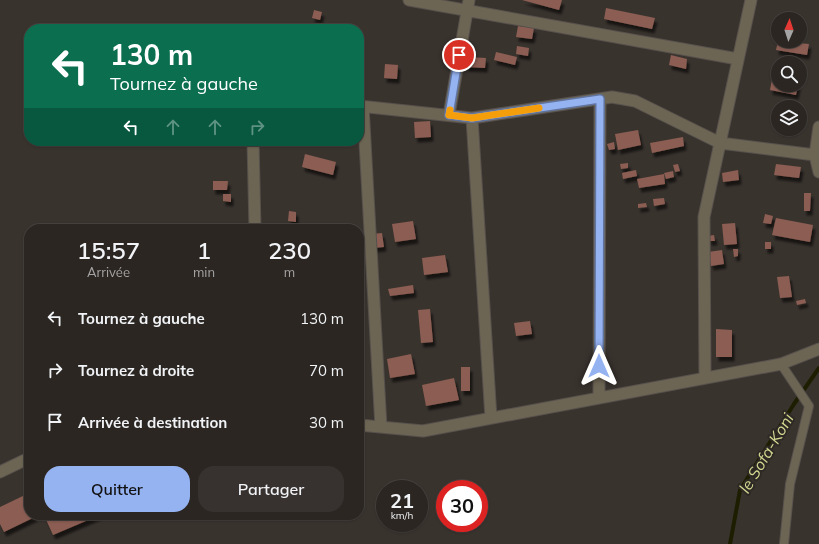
<!DOCTYPE html>
<html lang="fr">
<meta charset="utf-8">
<style>
body{margin:0;font-family:Mulish,sans-serif;background:#37322f;color:#f1f3f6;height:100vh;display:flex;flex-direction:column;font-size:15px;white-space:nowrap}
*{box-sizing:border-box;margin:0}
p{font-size:13px;color:#a6a5a5}
.icon{flex:none;width:22px;height:22px;fill:none;stroke:currentColor;stroke-width:2;stroke-linecap:round;stroke-linejoin:round}
.map{position:relative;flex:1;overflow:hidden}
.sheet{position:absolute;left:24px;top:224px;width:340px;height:296px;display:flex;flex-direction:column;background:#2b2622;border-radius:16px;box-shadow:0 1px 3px #0004,0 0 0 1px #474340}
.sheet>*{flex:none}
.banner{position:absolute;left:24px;top:24px;width:340px;height:122px;border-radius:16px;box-shadow:0 1px 3px #0004,0 0 0 1px #474340;background:#0b6e4f;color:#fff;overflow:hidden}
.needle{width:26px;rotate:3deg}
.fabs{position:absolute;left:771px;top:12px;display:grid;gap:8px}
.fabs a{display:grid;place-items:center;width:36px;height:36px;border-radius:50%;background:#2b2622;box-shadow:0 1px 3px #0004,0 0 0 1px #474340;font-size:20px}
.speed{position:absolute;left:376px;top:480px;display:flex;gap:8px;font-size:20px;font-weight:700;text-align:center}
.speed>*{display:grid;place-content:center;width:52px;height:52px;border-radius:50%;background:#2b2622;box-shadow:0 1px 3px #0004,0 0 0 1px #474340;line-height:1}
.speed small{font-size:10px;font-weight:400}
.speed .limit{border:6px solid #d22;background:#fff;color:#111}
.pin{position:absolute;display:grid;place-items:center;width:34px;height:34px;color:#fff;margin:-17px;border:2px solid #fff;border-radius:50%;box-shadow:0 1px 4px #0007}
.me{position:absolute;width:44px;margin:-22px;rotate:0deg;stroke-linejoin:round;filter:drop-shadow(0 0 3px #0008)}
.turn{display:flex;align-items:center;gap:14px;height:84px;padding:0 20px;font-size:18px}
.turn .icon{width:52px;height:52px;stroke-width:2.5}
.turn b{display:block;font-size:28px;line-height:34px}
.lanes{display:flex;align-items:center;height:38px;padding:0 20px;background:#0003;justify-content:center;gap:20px;direction:ltr}
.lanes .off{opacity:.35}
.eta{display:flex;justify-content:space-evenly;align-items:center;height:68px;text-align:center}
.eta b{font-size:24px;font-weight:600;line-height:28px}
.primary-button{display:flex;gap:8px;margin-top:auto;padding:8px 20px}
.primary-button a{flex:1;height:46px;border-radius:16px;background:#95b2f1;color:#111;font-size:16px;font-weight:600;line-height:46px;text-align:center}
.primary-button a+a{background:#37322f;color:#f1f3f6}
ul{padding:0;list-style:none}
li{display:flex;align-items:center;gap:12px;height:52px;padding:0 20px}
li div{flex:1}
li b{display:block;font-size:15px}
li em{font-style:normal}
.map>svg:first-child{display:block}
.lines{fill:none;stroke-linecap:round;stroke-linejoin:round}
.stream{stroke:#1d1e00;stroke-width:4}
.building{fill:#8b5d52;filter:url(#shadow)}
.service-casing{stroke:#57514d;stroke-width:10}
.minor-casing{stroke:#57514d;stroke-width:13}
.service{stroke:#6d6553;stroke-width:8}
.minor{stroke:#6d6553;stroke-width:11}
.route-casing{stroke:#61749d;stroke-width:10}
.route{stroke:#95b2f1;stroke-width:7}
.slow{stroke:#f59e0b;stroke-width:7}
.labels{text-anchor:middle;dominant-baseline:central;stroke-width:4;stroke-linejoin:round;paint-order:stroke}
.water-label{font-size:16px;font-style:italic;fill:#d3d890;stroke:#2f2925}
</style>
<div class="map">
<svg width="819" height="544" viewBox="0 0 819 544">
<defs>
<filter id="shadow"><feDropShadow dx="2.5" dy="4.5" stdDeviation="1" flood-color="#0009"/></filter>
</defs>
<rect width="100%" height="100%" fill="#39332e"/>
<g class="lines">
<path class="stream" d="M730 544 740 490 794 404 819 368"/>
</g>
<path class="building" d="M522 0H562L559 10Z
M606 8 655 18 652 29 604 19Z
M314 10 322 12 320 20 312 18Z
M518 26 534 28 532 39 516 37Z
M778 41 809 44 807 55 776 50Z
M517 46 529 48 528 56 516 54Z
M496 52 517 57 515 65 494 60Z
M671 55 687 59 686 69 669 65Z
M467 57 486 58 485 68 466 67Z
M385 64 398 65 397 79 384 78Z
M772 79 778 81V85H798L796 95 770 90Z
M430 121 431 137 415 138 414 122Z
M638 130 641 145 618 150 615 134Z
M683 137 684 146 652 153 650 143Z
M614 142 615 149 609 150 607 144Z
M305 154 336 162 333 175 302 167Z
M628 163V168L621 169 620 164Z
M678 164 680 171 675 172 673 165Z
M776 164 801 167 799 178 774 175Z
M636 170 637 176 623 179 622 173Z
M738 170 739 180 723 182 722 173Z
M673 171 674 177 666 179 664 173Z
M664 174 665 184 639 188 637 179Z
M213 181H228L227 190H213Z
M804 193H811L810 211H804Z
M223 194H231V202L223 201Z
M664 198 665 204 654 206 653 199Z
M646 203 647 207 638 208V204Z
M289 211 296 212V222L288 221Z
M765 214 773 216 771 224 763 223Z
M776 218 813 225 810 242 772 235Z
M413 221 416 239 395 242 392 224Z
M735 223 737 244 724 245 722 224Z
M382 233 384 247 373 248 372 234Z
M714 235 715 241H709L708 236Z
M765 242H771V249H765Z
M733 249H738V256L734 257Z
M722 250 724 264 711 266 708 252Z
M445 255 448 272 424 275 422 258Z
M789 276 792 297 780 298 777 277Z
M413 285 414 293 390 296 388 289Z
M805 299 806 303 797 305 796 301Z
M430 309 433 342 421 343 418 310Z
M530 321 532 334 516 336 514 323Z
M716 329 732 330V357H716Z
M411 354 415 374 390 378 387 359Z
M461 367H470V391H461Z
M454 378 459 400 426 406 422 385Z
M25 495 29 504V515H34L35 517 4 532 0 524V507Z
M44 515H100L53 535Z"/>
<g class="lines">
<g class="service-casing">
<path id="service" d="M781 364 809 406 790 484 784 544"/>
</g>
<g class="minor-casing">
<path id="minor" d="M409 0 738 59
M359 106 472 118 612 97 635 101 720 143 815 155 819 154
M363 106 381 427
M449 115 469 0
M472 118 491 418
M819 127 815 155 819 172
M253 141 255 229
M705 378 704 217 751 0
M599 398 600 99
M359 425 423 431 781 364 819 349
M0 472 29 458"/>
</g>
<use href="#service" class="service"/>
<use href="#minor" class="minor"/>
</g>
<g class="lines">
<g class="route-casing">
<path id="route" d="M459 55 449 115 472 118 600 99 599 366"/>
</g>
<use href="#route" class="route"/>
<path class="slow" d="M450 110 449 115 472 118 539 108"/>
</g>
<g class="labels">
<g class="water-label">
<text transform="translate(766 453) rotate(-59)">le Sofa-Koni</text>
</g>
</g>
</svg>
<div class="fabs">
<a><svg class="needle" viewBox="-14 -14 28 28"><path d="M0-13l5 13h-10z" fill="#e53935"/><path d="M0 13l5-13h-10z" fill="#a6a5a5"/></svg></a>
<a><svg class="icon" aria-label="search" viewBox="0 0 24 24"><circle cx="10" cy="10" r="6"/><path d="M15 15l6 6"/></svg></a>
<a><svg class="icon" aria-label="layers" viewBox="0 0 24 24"><path d="M12 4l9 5-9 5-9-5zM3 14l9 5 9-5"/></svg></a>
</div>
<div class="speed"><div>21<small>km/h</small></div><div class="limit">30</div></div>
<div class="pin" style="left:459px;top:55px;background:#d93025"><svg class="icon" aria-label="arrive" viewBox="0 0 24 24"><path d="M6 21V4h12l-3 4 3 4H6"/></svg></div>
<svg class="me" style="left:599px;top:366px" viewBox="-20 -20 40 40"><path d="M0-17L14 15 0 8-14 15z" fill="#95b2f1" stroke="#fff" stroke-width="4"/></svg>
<div class="banner">
<div class="turn"><svg class="icon" aria-label="left" viewBox="0 0 24 24"><path d="M17 20v-9H6M10 6l-5 5 5 5"/></svg><div><b>130 m</b>Tournez à gauche</div></div>
<div class="lanes"><svg class="icon" aria-label="left" viewBox="0 0 24 24"><path d="M17 20v-9H6M10 6l-5 5 5 5"/></svg><svg class="icon off" aria-label="ahead" viewBox="0 0 24 24"><path d="M12 20V5M6 11l6-6 6 6"/></svg><svg class="icon off" aria-label="ahead" viewBox="0 0 24 24"><path d="M12 20V5M6 11l6-6 6 6"/></svg><svg class="icon off" aria-label="right" viewBox="0 0 24 24"><path d="M7 20v-9h11M14 6l5 5-5 5"/></svg></div>
</div>
<section class="sheet">
<div class="eta">
<div><b>15:57</b><p>Arrivée</p></div>
<div><b>1</b><p>min</p></div>
<div><b>230</b><p>m</p></div>
</div>
<ul>
<li><svg class="icon" aria-label="left" viewBox="0 0 24 24"><path d="M17 20v-9H6M10 6l-5 5 5 5"/></svg><div><b>Tournez à gauche</b></div><em>130 m</em></li>
<li><svg class="icon" aria-label="right" viewBox="0 0 24 24"><path d="M7 20v-9h11M14 6l5 5-5 5"/></svg><div><b>Tournez à droite</b></div><em>70 m</em></li>
<li><svg class="icon" aria-label="arrive" viewBox="0 0 24 24"><path d="M6 21V4h12l-3 4 3 4H6"/></svg><div><b>Arrivée à destination</b></div><em>30 m</em></li>
</ul>
<div class="primary-button"><a>Quitter</a><a>Partager</a></div>
</section>
</div>
